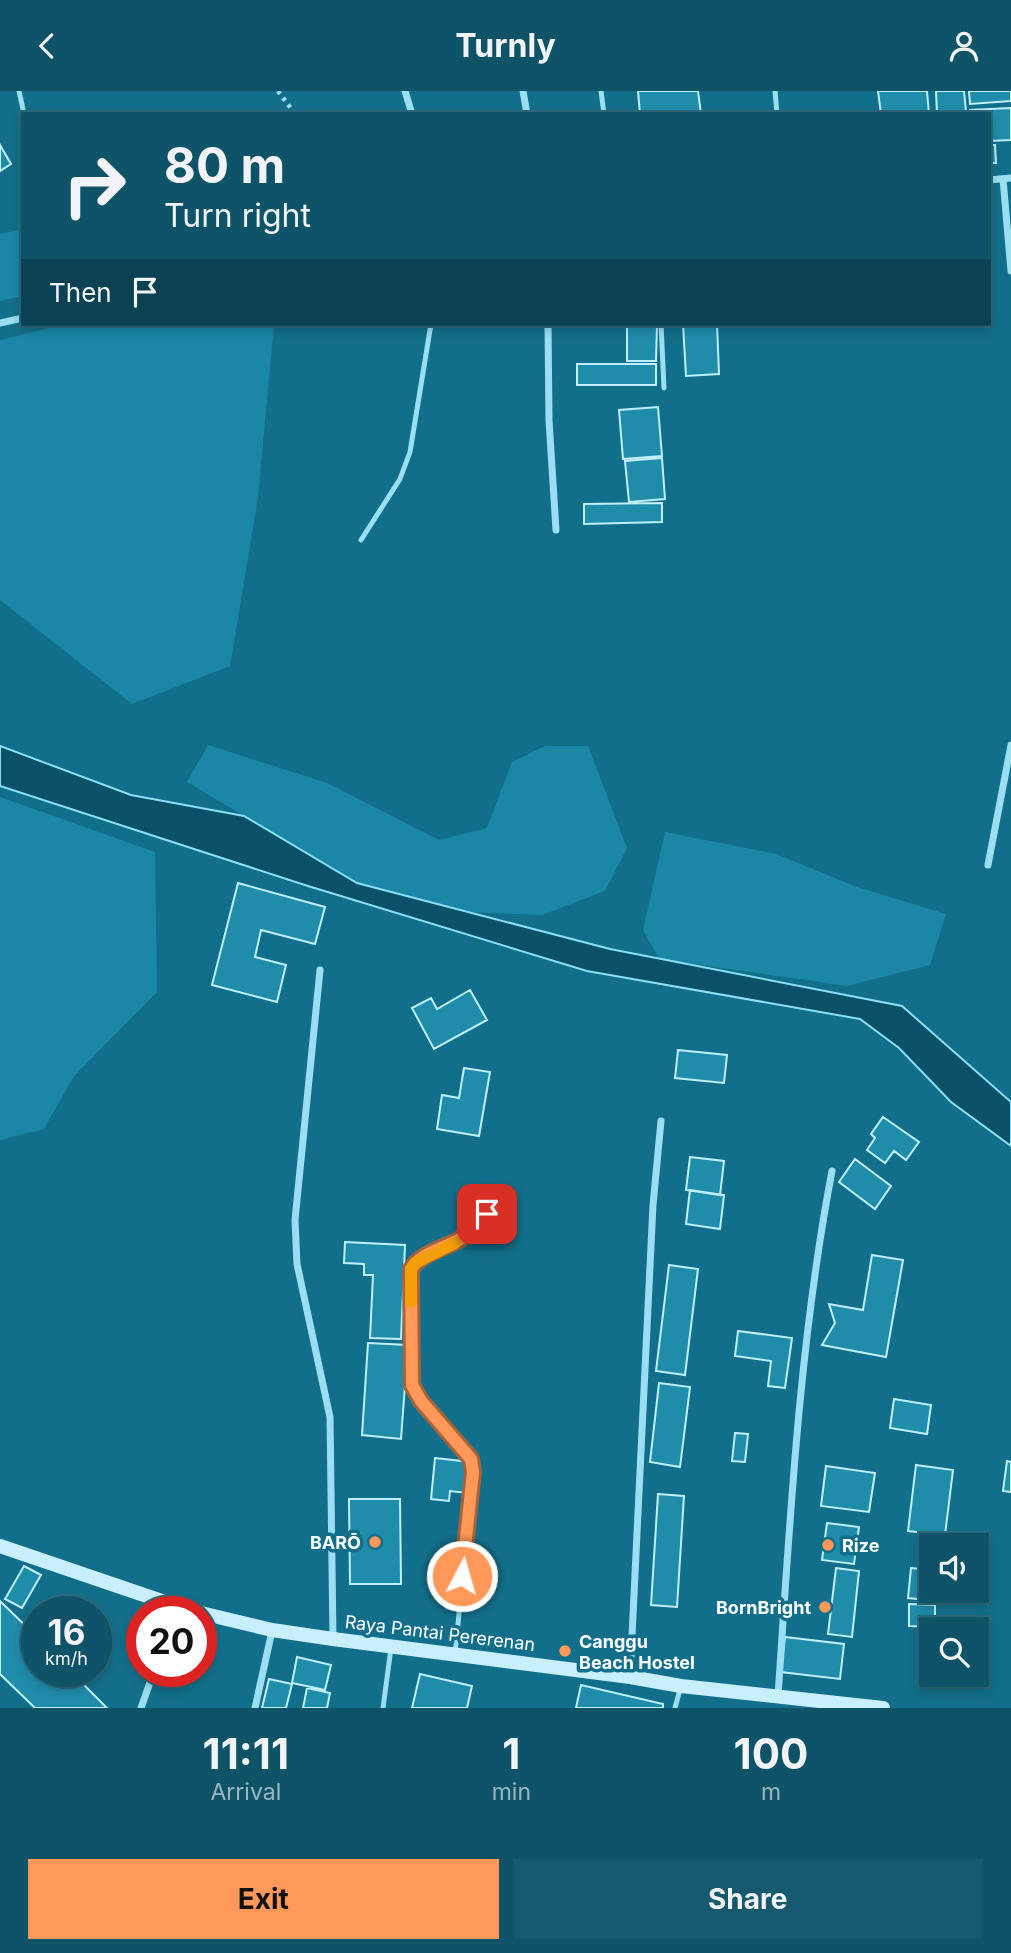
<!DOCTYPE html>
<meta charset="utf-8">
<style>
body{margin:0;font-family:Inter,sans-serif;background:#17596e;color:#f1f3f6;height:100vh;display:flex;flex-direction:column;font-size:26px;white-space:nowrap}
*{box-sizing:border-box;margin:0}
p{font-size:23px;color:#9bb6c0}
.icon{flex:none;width:38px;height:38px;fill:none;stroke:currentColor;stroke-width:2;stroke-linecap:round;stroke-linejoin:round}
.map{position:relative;height:1617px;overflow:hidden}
.side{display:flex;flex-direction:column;background:#0e5368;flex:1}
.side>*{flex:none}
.hud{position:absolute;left:21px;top:21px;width:970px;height:214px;border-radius:0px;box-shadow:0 4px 10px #0003,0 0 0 2px #2e697c;background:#0e5368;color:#f1f3f6;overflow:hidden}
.buttons{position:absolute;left:919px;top:1442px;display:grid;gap:14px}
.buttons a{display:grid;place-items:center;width:70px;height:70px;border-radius:0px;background:#0e5368;box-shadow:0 4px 10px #0003,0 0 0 2px #2e697c;font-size:35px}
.speed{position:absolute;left:21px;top:1505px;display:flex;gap:14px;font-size:35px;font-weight:700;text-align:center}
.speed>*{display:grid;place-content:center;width:91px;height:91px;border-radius:50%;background:#0e5368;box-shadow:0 4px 10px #0003,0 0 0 2px #2e697c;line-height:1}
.speed small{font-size:18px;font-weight:400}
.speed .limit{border:10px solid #d22;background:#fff;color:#111}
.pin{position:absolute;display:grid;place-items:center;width:60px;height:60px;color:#fff;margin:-30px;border-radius:14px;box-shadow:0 4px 10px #0006}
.me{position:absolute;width:77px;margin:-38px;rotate:6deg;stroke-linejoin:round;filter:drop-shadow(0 0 5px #0008)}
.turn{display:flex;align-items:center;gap:24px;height:147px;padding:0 28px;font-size:32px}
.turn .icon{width:91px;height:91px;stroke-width:2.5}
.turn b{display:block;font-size:49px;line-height:60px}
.then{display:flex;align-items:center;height:66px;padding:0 28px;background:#0003;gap:14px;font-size:26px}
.eta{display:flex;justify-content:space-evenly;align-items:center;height:119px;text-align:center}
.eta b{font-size:42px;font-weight:700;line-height:49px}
.primary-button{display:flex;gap:14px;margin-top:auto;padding:14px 28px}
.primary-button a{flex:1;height:80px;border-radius:0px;background:#ff9859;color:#111;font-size:28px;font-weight:700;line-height:80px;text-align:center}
.primary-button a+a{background:#17596e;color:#f1f3f6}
header{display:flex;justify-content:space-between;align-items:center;height:91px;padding:0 28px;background:#0e5368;font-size:32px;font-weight:700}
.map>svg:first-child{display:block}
.green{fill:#1987a5}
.water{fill:#0b5167;stroke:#8adff4;stroke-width:2}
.building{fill:#1f8caa;stroke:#bfeffc;stroke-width:2}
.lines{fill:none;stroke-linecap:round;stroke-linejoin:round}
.path{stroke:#99def1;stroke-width:4.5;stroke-dasharray:3.5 5;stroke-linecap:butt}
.lane{stroke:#99def1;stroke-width:5}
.street{stroke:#99def1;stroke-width:7}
.secondary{stroke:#c7effc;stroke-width:14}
.route-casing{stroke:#a6633a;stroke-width:18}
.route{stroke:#ff9859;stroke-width:12}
.slow{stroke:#f59e0b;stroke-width:12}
.poi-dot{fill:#ff9859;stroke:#126f8b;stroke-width:2.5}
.labels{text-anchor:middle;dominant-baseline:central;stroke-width:7;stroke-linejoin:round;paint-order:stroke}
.poi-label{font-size:18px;font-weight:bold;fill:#fff;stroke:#126f8b;text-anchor:end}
.street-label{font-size:18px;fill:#fff;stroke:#126f8b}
</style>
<header><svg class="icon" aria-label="back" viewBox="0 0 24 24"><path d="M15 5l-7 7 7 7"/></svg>Turnly<svg class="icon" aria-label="person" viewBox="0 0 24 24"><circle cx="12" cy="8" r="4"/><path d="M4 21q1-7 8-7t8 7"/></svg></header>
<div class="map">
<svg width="1011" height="1617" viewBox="0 0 1011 1617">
<rect width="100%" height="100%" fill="#126f8b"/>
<path class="green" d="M23 138V205L0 210V143Z
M66 233H274L258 406 230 575 132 613 0 509V249Z
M208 654 327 692 439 749 487 737 512 671 545 655H588L627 757 605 800 542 824 467 821 357 792 187 691Z
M0 706 155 761 157 901 74 985 44 1038 0 1049Z
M665 741 776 763 857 796 946 823 930 874 847 895 659 868 643 839Z"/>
<path class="water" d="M0 655 131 704 244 725 357 792 610 858 902 915 1011 1011V1055L951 1011 899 957 860 928 587 880 308 795 0 695Z"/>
<path class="building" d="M638 0H698L701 23H640Z
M878 0H927L929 23H881Z
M936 0H964L966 21 937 23Z
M969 0H1011V10L970 13Z
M1011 17V49L989 50V23H970V19Z
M0 54 11 73 0 80Z
M989 54H995L996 72H989Z
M627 233H657L656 270H627Z
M683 233H717L719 283 686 285Z
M577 273H656V294H577Z
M658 316 662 365 623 368 619 319Z
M662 367 665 408 629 411 625 370Z
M662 412V431L584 433V413Z
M238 792 325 816 315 853 261 839 255 866 286 874 277 911 212 894Z
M470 899 487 929 434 958 412 917 431 907 437 918Z
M678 959 727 964 724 992 675 987Z
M464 977 490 981 479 1045 437 1038 442 1004 459 1007Z
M883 1026 919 1051 906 1069 894 1060 885 1072 867 1059 875 1047 871 1043Z
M690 1066 724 1070 720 1104 686 1099Z
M855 1068 891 1095 875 1118 839 1091Z
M690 1099 724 1104 720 1138 686 1133Z
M345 1151 405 1154 401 1248 370 1247 373 1184H364V1173L344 1172Z
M872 1164 903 1169 886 1266 822 1254 835 1232 829 1213 863 1219Z
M669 1174 698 1178 685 1284 656 1280Z
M738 1240 792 1247 785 1297 768 1295 771 1270 735 1265Z
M368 1252 408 1254 401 1348 362 1344Z
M659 1292 690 1296 680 1376 650 1371Z
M894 1308 931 1314 927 1343 890 1337Z
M735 1342 748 1343 745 1371 732 1370Z
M435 1367 470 1371 467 1402 450 1400 449 1410 431 1408Z
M1007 1370 1011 1371V1401L1003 1400Z
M916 1374 953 1379 945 1444 908 1440Z
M826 1375 875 1382 869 1421 821 1415Z
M658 1403 684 1405 677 1516 651 1514Z
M349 1408H400L401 1493H350Z
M827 1432 859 1436 854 1473 822 1469Z
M24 1475 41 1484 22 1517 5 1508Z
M836 1477 859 1480 852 1546 828 1543Z
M911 1477 931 1479V1500H938L937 1510 908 1507Z
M0 1510 37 1546V1580H70L107 1617H35L0 1583Z
M909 1513 935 1514V1536L909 1535Z
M785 1546 844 1553 840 1588 781 1581Z
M297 1566 331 1574 325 1599 292 1592Z
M420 1583 472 1595 467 1617H412Z
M269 1588 292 1593 286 1617H262Z
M581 1594 663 1613V1617H576Z
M307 1597 330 1602 327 1617H303Z"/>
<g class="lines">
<path class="path" d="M278 0 295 23"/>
<path class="lane" d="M19 0 24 23
M601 0 604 23
M775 0 777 23
M661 233 664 297
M361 449 400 388 410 361 431 233
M455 1563 473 1381C468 1344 425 1327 412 1294L411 1178C429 1153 464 1159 487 1123
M383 1617 391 1557
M675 1617 681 1595"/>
<path class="street" d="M405 0 412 23
M523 0 527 23
M1003 88 1011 180
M989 89 1011 87
M0 232 23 227
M548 233 549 329 556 439
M988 774 1011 654
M320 879 295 1129 297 1173 330 1326 333 1548
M630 1586 653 1114 661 1030
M778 1605C790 1430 799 1253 832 1080
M141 1617 154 1580
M255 1617 272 1540"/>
<path class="secondary" d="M0 1455 194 1521
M201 1522 272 1539 333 1548 630 1586 681 1595 883 1617"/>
</g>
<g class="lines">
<g class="route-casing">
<path id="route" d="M462 1485 473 1381 471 1368 421 1310 412 1294 411 1178C428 1153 464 1159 487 1123"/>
</g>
<use href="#route" class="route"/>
<path class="slow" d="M411 1211V1178L415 1172 455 1152"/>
</g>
<g class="poi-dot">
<circle cx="375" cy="1451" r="7"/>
<circle cx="828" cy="1454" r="7"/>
<circle cx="825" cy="1516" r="7"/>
<circle cx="565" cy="1560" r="7"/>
</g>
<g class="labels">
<g class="poi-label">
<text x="361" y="1451">BARŌ</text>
<text x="842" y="1454" text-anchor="start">Rize</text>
<text x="811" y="1516">BornBright</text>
<text x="579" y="1550" text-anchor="start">Canggu<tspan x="579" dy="21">Beach Hostel</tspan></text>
</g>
<g class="street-label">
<text transform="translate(440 1542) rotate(7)">Raya Pantai Pererenan</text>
</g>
</g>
</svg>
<div class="buttons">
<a><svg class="icon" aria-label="sound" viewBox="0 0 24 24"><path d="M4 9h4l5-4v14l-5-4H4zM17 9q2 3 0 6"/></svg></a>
<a><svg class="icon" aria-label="search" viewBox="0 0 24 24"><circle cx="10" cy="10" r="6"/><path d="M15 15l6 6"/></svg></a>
</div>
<div class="speed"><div>16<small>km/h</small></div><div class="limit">20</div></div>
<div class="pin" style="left:487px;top:1123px;background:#d93025"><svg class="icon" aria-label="arrive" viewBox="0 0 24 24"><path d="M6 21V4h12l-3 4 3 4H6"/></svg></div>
<svg class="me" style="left:462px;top:1485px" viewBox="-20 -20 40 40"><circle r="17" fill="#ff9859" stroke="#fff" stroke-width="3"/><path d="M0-11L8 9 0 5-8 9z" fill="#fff"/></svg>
<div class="hud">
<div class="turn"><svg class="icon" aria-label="right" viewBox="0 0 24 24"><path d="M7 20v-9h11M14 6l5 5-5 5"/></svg><div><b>80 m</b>Turn right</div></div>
<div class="then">Then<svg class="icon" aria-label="arrive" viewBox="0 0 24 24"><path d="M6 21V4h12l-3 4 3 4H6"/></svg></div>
</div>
</div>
<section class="side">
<div class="eta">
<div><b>11:11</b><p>Arrival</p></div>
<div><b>1</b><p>min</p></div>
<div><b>100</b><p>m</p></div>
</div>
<div class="primary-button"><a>Exit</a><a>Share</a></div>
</section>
